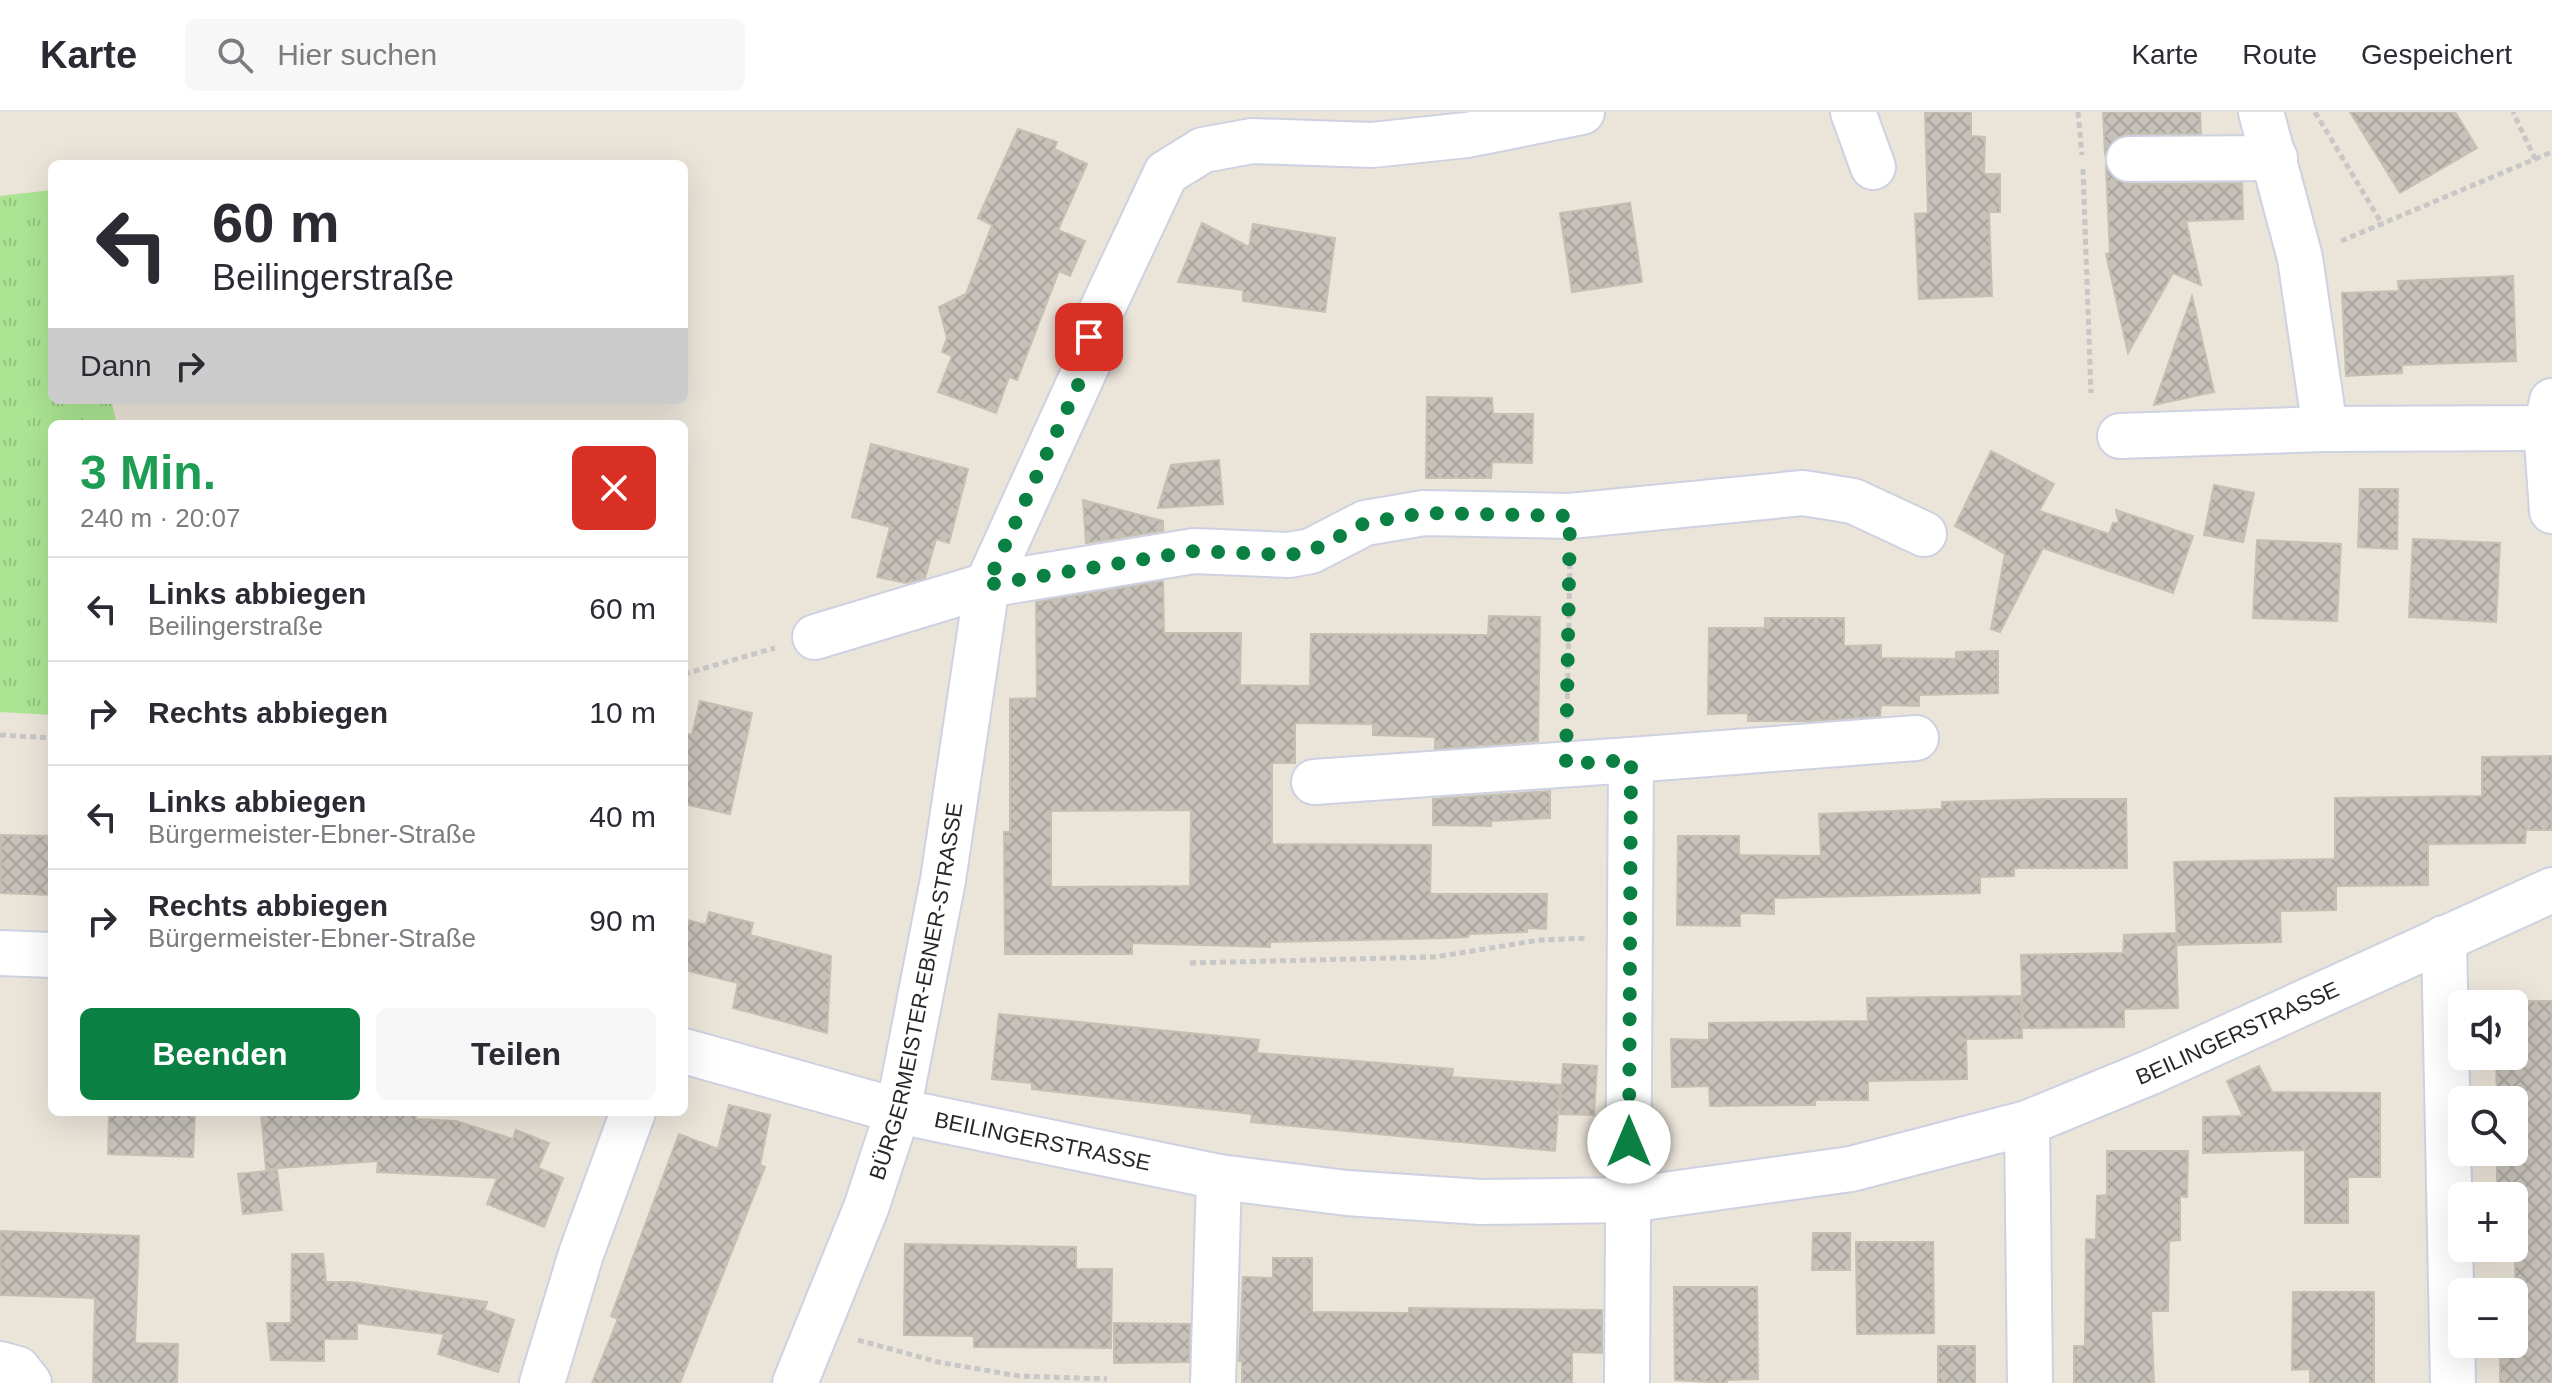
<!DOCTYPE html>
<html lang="de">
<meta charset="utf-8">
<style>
body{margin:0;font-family:Helvetica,sans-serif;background:#f7f7f7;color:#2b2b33;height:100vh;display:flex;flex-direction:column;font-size:30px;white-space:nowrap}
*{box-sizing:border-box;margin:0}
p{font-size:26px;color:#7c7c81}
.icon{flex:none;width:44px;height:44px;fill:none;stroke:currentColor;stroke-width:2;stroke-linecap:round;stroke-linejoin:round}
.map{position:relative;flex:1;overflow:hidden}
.details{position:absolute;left:48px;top:308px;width:640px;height:696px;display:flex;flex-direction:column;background:#fff;border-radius:12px;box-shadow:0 8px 32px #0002}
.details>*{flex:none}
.guide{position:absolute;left:48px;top:48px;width:640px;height:244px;border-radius:12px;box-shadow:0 8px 32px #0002;background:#fff;color:#2b2b33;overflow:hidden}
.tools{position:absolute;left:2448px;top:878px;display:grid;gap:16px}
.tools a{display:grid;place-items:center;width:80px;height:80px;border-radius:12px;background:#fff;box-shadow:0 8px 32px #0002;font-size:40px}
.pin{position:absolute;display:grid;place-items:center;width:68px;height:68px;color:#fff;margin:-34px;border-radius:16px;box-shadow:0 4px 12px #0006}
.me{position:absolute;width:88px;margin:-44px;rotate:0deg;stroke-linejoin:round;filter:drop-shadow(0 0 6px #0008)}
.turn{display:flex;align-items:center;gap:28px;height:168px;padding:0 32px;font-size:36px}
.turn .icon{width:104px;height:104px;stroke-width:2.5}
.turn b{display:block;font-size:56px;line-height:68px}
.then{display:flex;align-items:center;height:76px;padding:0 32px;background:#0003;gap:16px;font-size:30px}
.round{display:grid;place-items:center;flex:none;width:84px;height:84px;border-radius:12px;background:#f7f7f7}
.summary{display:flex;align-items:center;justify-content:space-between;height:136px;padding:0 32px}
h1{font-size:48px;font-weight:700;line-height:60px;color:#1e9e55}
.primary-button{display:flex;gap:16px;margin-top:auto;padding:16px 32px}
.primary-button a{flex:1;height:92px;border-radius:12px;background:#0b8043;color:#fff;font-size:32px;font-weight:700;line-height:92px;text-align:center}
.primary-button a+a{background:#f7f7f7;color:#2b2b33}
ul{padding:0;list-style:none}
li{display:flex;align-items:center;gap:24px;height:104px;padding:0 32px;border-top:2px solid #e1e1e2}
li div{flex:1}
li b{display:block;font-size:30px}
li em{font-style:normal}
header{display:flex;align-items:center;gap:48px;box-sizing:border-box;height:112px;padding:0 40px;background:#fff;border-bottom:2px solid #e1e1e2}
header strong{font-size:38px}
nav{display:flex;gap:44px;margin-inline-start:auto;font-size:28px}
.search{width:560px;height:72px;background:#f7f7f7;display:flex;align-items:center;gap:20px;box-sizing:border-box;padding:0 28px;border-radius:12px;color:#7c7c81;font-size:30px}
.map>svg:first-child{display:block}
.grass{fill:url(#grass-tufts)}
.building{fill:url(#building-cross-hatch);stroke:#c6c0b3;stroke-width:2;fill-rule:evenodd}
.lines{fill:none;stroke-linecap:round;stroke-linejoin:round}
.minor-casing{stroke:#ced1e2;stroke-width:48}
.path{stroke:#c7c7c7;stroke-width:5;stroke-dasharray:6 4;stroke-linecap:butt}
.minor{stroke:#fff;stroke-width:44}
.route{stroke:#0b8043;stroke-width:14;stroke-dasharray:0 25.2}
.labels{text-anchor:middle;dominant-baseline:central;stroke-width:7;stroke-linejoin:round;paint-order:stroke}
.street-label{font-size:22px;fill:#282828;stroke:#fff}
</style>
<header>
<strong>Karte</strong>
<div class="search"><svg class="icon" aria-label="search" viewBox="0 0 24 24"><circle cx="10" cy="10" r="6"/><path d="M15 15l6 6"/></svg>Hier suchen</div>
<nav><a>Karte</a><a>Route</a><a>Gespeichert</a></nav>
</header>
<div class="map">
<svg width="2552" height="1271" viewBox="0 0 2552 1271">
<defs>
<pattern id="grass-tufts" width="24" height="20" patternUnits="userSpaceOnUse" patternTransform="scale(2)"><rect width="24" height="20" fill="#abe493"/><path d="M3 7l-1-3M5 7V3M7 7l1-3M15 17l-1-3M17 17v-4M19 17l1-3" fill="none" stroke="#93c47f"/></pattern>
<pattern id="building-cross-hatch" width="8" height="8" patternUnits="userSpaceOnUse" patternTransform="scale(2)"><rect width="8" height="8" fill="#c6c1b9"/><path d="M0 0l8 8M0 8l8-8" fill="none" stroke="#aaa69f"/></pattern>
</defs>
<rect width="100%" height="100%" fill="#ebe4d9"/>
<path class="grass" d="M52 78V288H111L117 312H52V603L0 600V84Z"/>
<path class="building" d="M1925 0H1971V24L1985 25 1984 62H2000V100H1989L1992 184 1919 187 1915 102 1928 101Z
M2103 0H2200L2201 22H2128L2116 26 2105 42Z
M2350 0H2455L2477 36 2400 81Z
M1018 17 1057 30 1054 37 1087 52 1058 118 1085 129 1070 164 1059 159 1017 268 1009 265 996 301 938 280 952 244 942 240 947 226 939 195 966 182 992 113 978 106Z
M2106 55 2116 68 2129 72 2242 71 2243 107 2186 109 2201 173 2173 161 2128 241 2106 142 2110 141Z
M1630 91 1642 170 1572 180 1560 101Z
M1202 111 1249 135 1253 112 1335 126 1325 200 1243 189V178L1178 170Z
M2513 164 2516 249 2402 253V261L2346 264 2342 181 2399 179 2398 169Z
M2192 184 2214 280 2154 293Z
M1427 285 1492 286 1493 302H1533L1532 351 1492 350 1491 366H1426Z
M871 332 968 357 949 431 936 427 925 466 906 471 877 465 890 415 852 405Z
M1991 339 2054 372 2039 399 2109 422 2113 411H2119L2116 398 2193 424 2173 481 2043 436 2000 520 1991 517 2005 442 1955 414Z
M1219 348 1223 392 1158 396 1171 353Z
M2214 373 2254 381 2243 430 2204 423Z
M2360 377H2398L2397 437 2358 435Z
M1083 388 1163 409V419L1086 431Z
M2413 427 2500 431 2496 510 2409 505Z
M2257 428 2341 432 2337 509 2253 506Z
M1163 469 1164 521H1241L1240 573 1310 574 1311 522 1488 523 1489 504 1540 505 1538 629 1435 637V625L1373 623V612L1295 611V651H1272V732L1431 733 1430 782H1547L1546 817 1527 816V820L1469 822 1468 825 1449 826 1270 830V835L1132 831V842H1005L1004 720H1010V587L1037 586 1036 490ZM1191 698 1190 774 1051 775V699Z
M1765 506H1844V534L1881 533V546L1956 547V540L1998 539V581L1919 583V594L1881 593 1880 604 1812 609H1748V601L1708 602 1709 516H1765Z
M700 589 752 601 730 702 684 692V621L692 623Z
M2552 644V718H2526L2525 731 2428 732V773L2336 774V798L2280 799 2281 830 2177 833 2174 750 2335 747V686L2482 684V645Z
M1550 679V706L1491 709V714L1433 713V687Z
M2053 687H2126L2127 756H2014V764L1980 765V781L1774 786V802L1740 801V814L1677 813 1678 724H1739V743L1821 744 1819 702 1942 697V690Z
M1 723 52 724V783L0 781Z
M709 800 753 811 750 823 831 844 827 921 733 896 738 871 684 858V807L706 813Z
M2176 821 2178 896 2124 897V915L2023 916 2021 843 2123 841 2124 823Z
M2021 884 2022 926 1966 927 1967 967 1868 969V988H1815V993L1710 994 1709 974 1672 975 1671 927 1709 928V911L1868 909 1867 886Z
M2496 889H2552V1271H2500V1232H2514L2516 1214 2514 1084 2497 1081V1040H2514V988H2497L2496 944H2514V892Z
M999 902 1259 928 1257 941 1453 957 1452 965 1560 973 1555 1039 1251 1010 1252 1002 1032 977V971L992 967Z
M1563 952 1597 954 1594 1003 1560 1002Z
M2259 954 2272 980 2380 981V1065H2348V1111H2305V1038L2203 1041V1005L2243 1004 2227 969Z
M729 993 770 1003 760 1053 765 1055 680 1271H592L618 1207 611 1204 679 1022 718 1037Z
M109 1000H195L193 1045 108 1042Z
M261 1000H416V1007L456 1009 513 1027 516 1018 549 1031 538 1056 563 1066 544 1115 487 1092 497 1066 377 1060 378 1049 266 1057Z
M2107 1039H2188L2187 1085 2180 1084V1128L2169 1129 2168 1199H2151L2154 1271H2074V1234H2085L2086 1127 2096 1128 2097 1084 2107 1083Z
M277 1058 282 1098 243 1102 238 1062Z
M0 1119 139 1124 135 1231 178 1232 177 1271H93L95 1186 0 1183Z
M1813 1121H1850V1158H1812Z
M1856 1130H1933L1934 1221 1857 1222Z
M905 1132 1076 1135V1157H1112L1111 1236 974 1235V1224L904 1223Z
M292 1142H323L326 1170H351L487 1190 484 1198 514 1208 498 1260 438 1242 444 1222 357 1211V1227H324V1249L271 1248 267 1211H291Z
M1273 1146H1312V1200L1409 1201V1196L1602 1198V1241L1572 1240V1271H1242V1249H1239L1243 1165 1273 1166Z
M1674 1175H1757L1758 1267 1727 1268V1271L1675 1268Z
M2293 1180H2374V1271H2310V1257L2292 1258Z
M1114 1211 1190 1212 1189 1250 1114 1251Z
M1938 1234H1975V1271H1938Z"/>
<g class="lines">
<g class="minor-casing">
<g id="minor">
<path d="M1853 0 1873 55"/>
<path d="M2261 0 2300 146 2325 317"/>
<path d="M2129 47 2275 46"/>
<path d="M2546 316 2552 399"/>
<path d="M2120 324 2325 317 2546 316 2552 289"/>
<path d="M815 525 987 473 1194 439 1289 443 1311 439 1365 411 1424 401 1570 404 1803 381 1853 389 1924 422"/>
<path d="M1314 670 1631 648"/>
<path d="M2444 826 2453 1271"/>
<path d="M0 841 52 843"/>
<path id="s1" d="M684 939 898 999 1219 1065 1347 1081 1480 1090 1628 1088 1851 1057 2027 1011 2151 960 2552 778"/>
<path d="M2027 1011 2030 1271"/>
<path d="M0 1252 18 1257 29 1271"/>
<path d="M542 1271 581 1142 633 1000"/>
<path id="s2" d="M795 1271 866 1096 898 999 943 768 987 473 1089 249V225L1166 61 1203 38 1252 29 1372 33 1467 23 1582 0"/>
<path d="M1213 1271 1219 1065"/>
<path d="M1627 1271 1631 648 1916 626"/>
</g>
</g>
<path class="path" d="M2078 0 2082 43
M2315 0 2382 112
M2535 47 2552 40
M2083 57 2091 281
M2341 129 2535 47 2513 0
M684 562 775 536
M1567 607 1570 449
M0 623 52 626
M1190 851 1435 845 1540 828 1588 826
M858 1228 938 1250 1019 1264 1107 1267"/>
<use href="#minor" class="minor"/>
</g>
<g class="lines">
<path class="route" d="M1089 225V249L987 473 1194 439 1289 443 1311 439 1365 411 1424 401 1570 404 1566 652 1631 648 1629 1030"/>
</g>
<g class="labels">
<g class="street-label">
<text stroke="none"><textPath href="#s2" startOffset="412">BÜRGERMEISTER-EBNER-STRASSE</textPath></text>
<text stroke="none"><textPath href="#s1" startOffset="1596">BEILINGERSTRASSE</textPath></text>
<text stroke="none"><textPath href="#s1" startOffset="370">BEILINGERSTRASSE</textPath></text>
</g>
</g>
</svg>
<div class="tools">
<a><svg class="icon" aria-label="sound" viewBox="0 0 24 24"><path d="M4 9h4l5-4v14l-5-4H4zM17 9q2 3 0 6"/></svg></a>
<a><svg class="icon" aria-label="search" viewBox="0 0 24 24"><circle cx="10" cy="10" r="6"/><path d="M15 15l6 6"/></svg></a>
<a>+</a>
<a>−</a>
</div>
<div class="pin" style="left:1089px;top:225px;background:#d93025"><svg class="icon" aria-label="arrive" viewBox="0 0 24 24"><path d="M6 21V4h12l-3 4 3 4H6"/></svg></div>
<svg class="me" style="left:1629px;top:1030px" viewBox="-20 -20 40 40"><circle r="19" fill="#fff"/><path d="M0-13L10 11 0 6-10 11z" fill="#0b8043"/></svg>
<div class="guide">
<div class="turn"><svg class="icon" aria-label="left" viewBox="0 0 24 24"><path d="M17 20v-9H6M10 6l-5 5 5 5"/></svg><div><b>60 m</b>Beilingerstraße</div></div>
<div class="then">Dann<svg class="icon" aria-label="right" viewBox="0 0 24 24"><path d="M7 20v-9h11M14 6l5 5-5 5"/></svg></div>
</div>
<section class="details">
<div class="summary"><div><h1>3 Min.</h1><p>240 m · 20:07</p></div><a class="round" style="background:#d93025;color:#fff"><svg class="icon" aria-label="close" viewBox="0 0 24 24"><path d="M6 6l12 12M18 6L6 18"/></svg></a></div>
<ul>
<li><svg class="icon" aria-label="left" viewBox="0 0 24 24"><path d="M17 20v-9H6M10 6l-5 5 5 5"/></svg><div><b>Links abbiegen</b><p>Beilingerstraße</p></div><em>60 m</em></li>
<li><svg class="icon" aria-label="right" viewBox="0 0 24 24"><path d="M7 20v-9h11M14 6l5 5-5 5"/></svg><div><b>Rechts abbiegen</b></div><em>10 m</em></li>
<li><svg class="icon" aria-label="left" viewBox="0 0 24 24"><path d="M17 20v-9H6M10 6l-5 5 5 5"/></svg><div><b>Links abbiegen</b><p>Bürgermeister-Ebner-Straße</p></div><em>40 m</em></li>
<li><svg class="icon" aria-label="right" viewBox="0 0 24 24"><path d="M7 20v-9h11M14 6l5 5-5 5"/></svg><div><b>Rechts abbiegen</b><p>Bürgermeister-Ebner-Straße</p></div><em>90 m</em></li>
</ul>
<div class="primary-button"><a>Beenden</a><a>Teilen</a></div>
</section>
</div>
